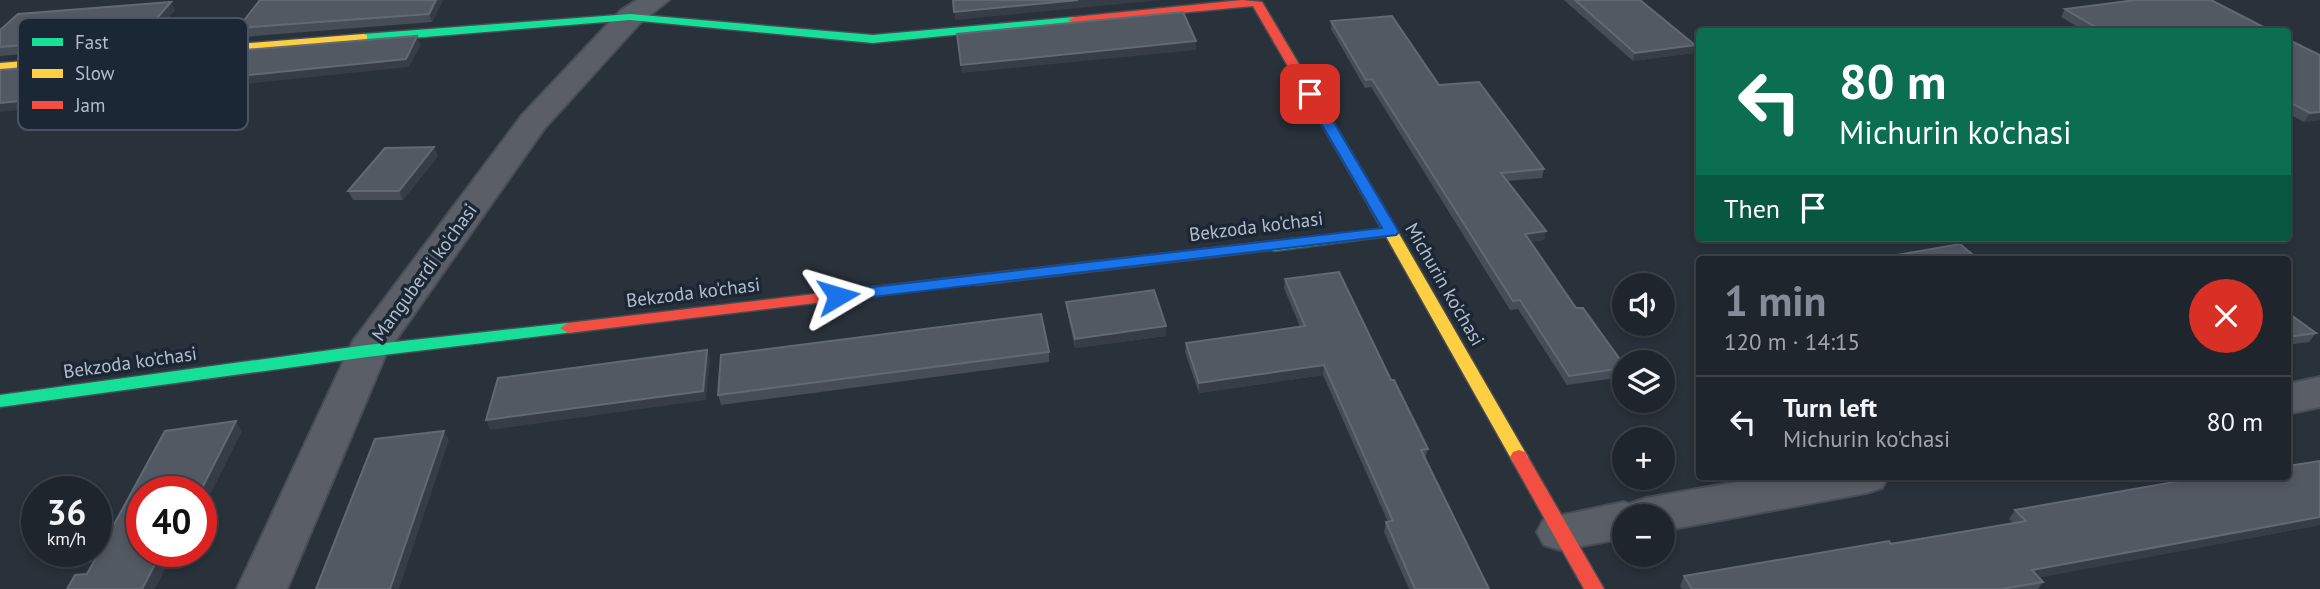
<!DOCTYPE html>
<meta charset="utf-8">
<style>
body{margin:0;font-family:"PT Sans",sans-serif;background:#272d34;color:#f1f3f6;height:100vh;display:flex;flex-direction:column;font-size:26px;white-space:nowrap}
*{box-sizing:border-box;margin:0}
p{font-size:23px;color:#a1a5a9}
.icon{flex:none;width:38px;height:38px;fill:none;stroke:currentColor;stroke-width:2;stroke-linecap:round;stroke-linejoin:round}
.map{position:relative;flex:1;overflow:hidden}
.side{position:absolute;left:1696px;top:256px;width:595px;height:224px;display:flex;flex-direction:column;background:#1f252c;border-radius:7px;box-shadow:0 4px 10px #0003,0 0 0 2px #3c4248}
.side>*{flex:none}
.hud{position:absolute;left:1696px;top:28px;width:595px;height:214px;border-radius:7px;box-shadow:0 4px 10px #0003,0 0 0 2px #3c4248;background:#0b6e4f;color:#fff;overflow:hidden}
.tools{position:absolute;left:1612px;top:273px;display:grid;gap:14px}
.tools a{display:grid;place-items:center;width:63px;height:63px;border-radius:50%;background:#1f252c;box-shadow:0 4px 10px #0003,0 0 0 2px #3c4248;font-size:35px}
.speed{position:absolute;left:21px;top:476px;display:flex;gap:14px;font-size:35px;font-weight:700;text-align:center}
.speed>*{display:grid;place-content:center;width:91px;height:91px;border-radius:50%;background:#1f252c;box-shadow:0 4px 10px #0003,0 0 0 2px #3c4248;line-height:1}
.speed small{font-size:18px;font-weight:400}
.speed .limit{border:10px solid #d22;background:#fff;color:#111}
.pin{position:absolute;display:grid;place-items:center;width:60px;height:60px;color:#fff;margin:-30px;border-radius:14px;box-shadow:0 4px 10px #0006}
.me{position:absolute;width:77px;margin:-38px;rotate:83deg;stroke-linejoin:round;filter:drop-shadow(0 0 5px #0008)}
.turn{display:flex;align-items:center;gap:24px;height:147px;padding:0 28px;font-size:32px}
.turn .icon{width:91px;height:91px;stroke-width:2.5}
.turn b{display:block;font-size:49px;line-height:60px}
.then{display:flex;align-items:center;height:66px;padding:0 28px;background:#0003;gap:14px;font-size:26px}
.round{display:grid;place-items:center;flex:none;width:74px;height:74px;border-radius:37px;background:#272d34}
.summary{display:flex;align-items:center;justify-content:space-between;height:119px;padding:0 28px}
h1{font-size:42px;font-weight:800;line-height:52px;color:#838c98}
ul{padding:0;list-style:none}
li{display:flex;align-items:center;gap:21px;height:91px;padding:0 28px;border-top:2px solid #3c4248}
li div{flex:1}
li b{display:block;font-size:26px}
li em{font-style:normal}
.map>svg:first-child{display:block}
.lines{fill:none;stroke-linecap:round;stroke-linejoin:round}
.street-casing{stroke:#474d56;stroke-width:4}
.fast-casing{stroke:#474d56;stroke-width:3}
.slow-casing{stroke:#474d56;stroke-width:3}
.jam-casing{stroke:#474d56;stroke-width:3}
.street{fill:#5a5f67;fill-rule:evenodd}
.fast{fill:#16e098;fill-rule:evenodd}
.slow{fill:#ffcf43;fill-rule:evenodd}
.jam{fill:#f24e42;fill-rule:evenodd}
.wall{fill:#464d57}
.shaded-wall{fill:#363d46}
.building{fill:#525963;stroke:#616974;stroke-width:2}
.route{fill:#1a73e8;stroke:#114b97;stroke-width:2}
.labels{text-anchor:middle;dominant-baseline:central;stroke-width:7;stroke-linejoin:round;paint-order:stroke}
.street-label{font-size:19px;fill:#b3bdcb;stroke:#1c2735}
.key{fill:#1c2735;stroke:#495462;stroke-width:2}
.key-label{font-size:19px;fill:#b3bdcb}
</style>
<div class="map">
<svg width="2320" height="589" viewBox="0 0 2320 589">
<rect width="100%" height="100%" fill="#29313a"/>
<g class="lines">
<g class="street-casing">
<path id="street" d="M637 0H669L640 23 544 129 386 354 287 589H237L353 341 522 115 620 11Z
M2320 377V407L2287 414V384Z
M1771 476H1889L1882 488 1866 493 1662 531V516H1624V538L1561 550 1544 545 1537 532 1544 519 1624 502 1629 504 1646 498Z"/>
</g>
<g class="fast-casing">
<path id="fast" d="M630 14 873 35 1074 17 1080 20 1074 23 873 43 630 20 363 42 357 38 363 34Z
M1391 228 1398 232 1396 235 1274 251 1266 246 1274 241Z
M568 323 576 328 574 332 367 357 0 407V395L367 345Z"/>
</g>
<g class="slow-casing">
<path id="slow" d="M363 34 367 35V41L0 71V63Z
M1372 195 1379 199 1525 452 1528 457 1525 462H1513L1365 199Z
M1274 241 1279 243 1282 246 1279 249 976 285 968 280 976 275Z"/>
</g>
<g class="jam-casing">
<path id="jam" d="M1242 0 1262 2 1379 199 1377 202 1372 203 1365 199 1253 6 1074 23 1068 20 1074 17Z
M976 275 981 277 984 280 981 283 568 333 560 328 568 323Z
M1519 450 1525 452 1604 589H1584L1510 457 1513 452Z"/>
</g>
<use href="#street" class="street"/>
<use href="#fast" class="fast"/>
<use href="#slow" class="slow"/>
<use href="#jam" class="jam"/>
</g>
<path class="wall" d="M260 0H443L432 22 242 37 238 28Z
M1564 0H1640L1693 53 1633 61Z
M2065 9 2273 32H2086L2061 17Z
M175 10 145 44 0 56V30Z
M1331 21 1439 85 1544 169 1542 178 1507 181 1546 231 1544 240 1530 242 1576 308 1624 365 1623 377 1567 385 1518 309 1510 310 1371 87 1365 88 1331 29Z
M2287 39 2320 55V120L2304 122 2287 113Z
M438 156 403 200H353L348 191Z
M1285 279 1391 380 1428 449 1425 458 1489 589H1409L1384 532 1386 522H1388L1323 375 1199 393 1185 352 1186 343 1300 327 1284 288Z
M1066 302 1166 326V336L1075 348 1067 311Z
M2287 312 2316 333 2309 342 2287 345Z
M1049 352V362L721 405 718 395Z
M2320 461V525L2039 577 2043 582 2038 589H1682L1680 586 1684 576 2013 523 2009 519 2015 510 2287 476Z"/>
<path class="shaded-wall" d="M436 0H443L432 22 429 14Z
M1078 0H1162L955 20 954 12Z
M171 2 175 10 145 44 141 36Z
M417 36 421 45 409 67 204 88 200 80Z
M1196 41V50L962 73 961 65Z
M1695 45 1693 53 1633 61 1635 53Z
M120 60 124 69 95 103 0 112V103Z
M2320 112V120L2304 122 2310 113Z
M434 147 438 156 403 200 399 191Z
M1546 231 1544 240 1523 243 1525 234Z
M1166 326V336L1075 348V339Z
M707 350 710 359 706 400 490 430 486 420Z
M1324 365 1323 375 1199 393V383Z
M236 421 242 431 205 505 201 506 200 492Z
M444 431 449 440 399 589H390Z
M2320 517V525L2026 580 2032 570Z
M162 551H174L155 589H142Z"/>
<path class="building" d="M260 0H436L429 14 238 28Z
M953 0H1078L954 12Z
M1575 0H1640L1695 45 1635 53Z
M2136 0H2211L2273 32H2104L2065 9Z
M171 2 141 36 0 47V30L18 14Z
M1183 12 1196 41 961 65 957 34Z
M1392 16 1439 85 1479 82 1544 169 1501 173 1546 231 1525 234 1576 308H1583L1624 365V368L1569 376 1520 300 1513 301 1372 79 1366 80 1331 21Z
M417 36 406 59 200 80 220 52Z
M2287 39 2320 55V112L2310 113 2287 101Z
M120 60 90 94 0 103V70Z
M434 147 399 191H348L385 148Z
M1960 244 1978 259H1874Z
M1339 272 1391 380H1394L1428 449 1421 450 1489 589H1415L1386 522 1393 521 1324 365 1199 383 1186 343 1305 326 1285 279Z
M1154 290 1166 326 1075 339 1066 302Z
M2287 312 2316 333 2287 337Z
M1041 314 1049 352 718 395 721 355Z
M707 350 703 391 486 420 498 378Z
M236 421 200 492H142V551H162L142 589H67L75 575 87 574 165 431Z
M444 431 390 589H316L375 439Z
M2320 461V517L2032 570 2043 582 2002 589H1692L1684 576 1889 541 1891 544 2026 521 2015 510 2208 476H2287V466Z"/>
<path class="route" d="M1310 90 1317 94 1399 232 1396 235 838 301 830 296 838 291 1382 228 1304 94Z"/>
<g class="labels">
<g class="street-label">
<text transform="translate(1256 226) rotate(-7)">Bekzoda ko'chasi</text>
<text transform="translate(424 272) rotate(-54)">Manguberdi ko'chasi</text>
<text transform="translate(1445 284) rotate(60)">Michurin ko'chasi</text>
<text transform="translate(693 292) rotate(-7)">Bekzoda ko'chasi</text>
<text transform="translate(130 362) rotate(-8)">Bekzoda ko'chasi</text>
</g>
</g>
<rect x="18" y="18" width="230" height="112" rx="10" class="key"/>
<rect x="32" y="38" width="31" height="8" fill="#16e098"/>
<rect x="32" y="69" width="31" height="9" fill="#ffcf43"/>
<rect x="32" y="101" width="31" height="8" fill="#f24e42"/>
<g class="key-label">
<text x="75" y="49">Fast</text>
<text x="75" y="80">Slow</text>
<text x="75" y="112">Jam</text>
</g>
</svg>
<div class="tools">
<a><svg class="icon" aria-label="sound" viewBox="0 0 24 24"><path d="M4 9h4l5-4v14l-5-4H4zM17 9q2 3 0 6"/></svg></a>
<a><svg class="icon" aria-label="layers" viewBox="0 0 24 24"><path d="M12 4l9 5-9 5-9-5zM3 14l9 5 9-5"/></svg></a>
<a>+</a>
<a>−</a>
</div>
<div class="speed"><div>36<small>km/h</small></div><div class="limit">40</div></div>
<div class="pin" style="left:1310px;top:94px;background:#d93025"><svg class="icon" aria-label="arrive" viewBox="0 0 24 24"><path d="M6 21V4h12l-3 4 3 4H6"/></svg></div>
<svg class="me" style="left:838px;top:296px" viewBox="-20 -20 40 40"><path d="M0-17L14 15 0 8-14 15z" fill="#1a73e8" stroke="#fff" stroke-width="4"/></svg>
<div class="hud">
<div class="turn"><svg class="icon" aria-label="left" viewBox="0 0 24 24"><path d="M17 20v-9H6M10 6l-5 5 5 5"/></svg><div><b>80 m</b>Michurin ko'chasi</div></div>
<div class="then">Then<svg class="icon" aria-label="arrive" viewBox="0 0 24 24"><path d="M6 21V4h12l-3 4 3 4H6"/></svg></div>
</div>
<section class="side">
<div class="summary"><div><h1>1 min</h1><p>120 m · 14:15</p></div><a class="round" style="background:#d93025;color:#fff"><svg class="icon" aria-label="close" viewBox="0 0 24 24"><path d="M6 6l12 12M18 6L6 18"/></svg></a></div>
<ul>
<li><svg class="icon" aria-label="left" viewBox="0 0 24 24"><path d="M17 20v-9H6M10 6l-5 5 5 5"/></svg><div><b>Turn left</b><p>Michurin ko'chasi</p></div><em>80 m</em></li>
</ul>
</section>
</div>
